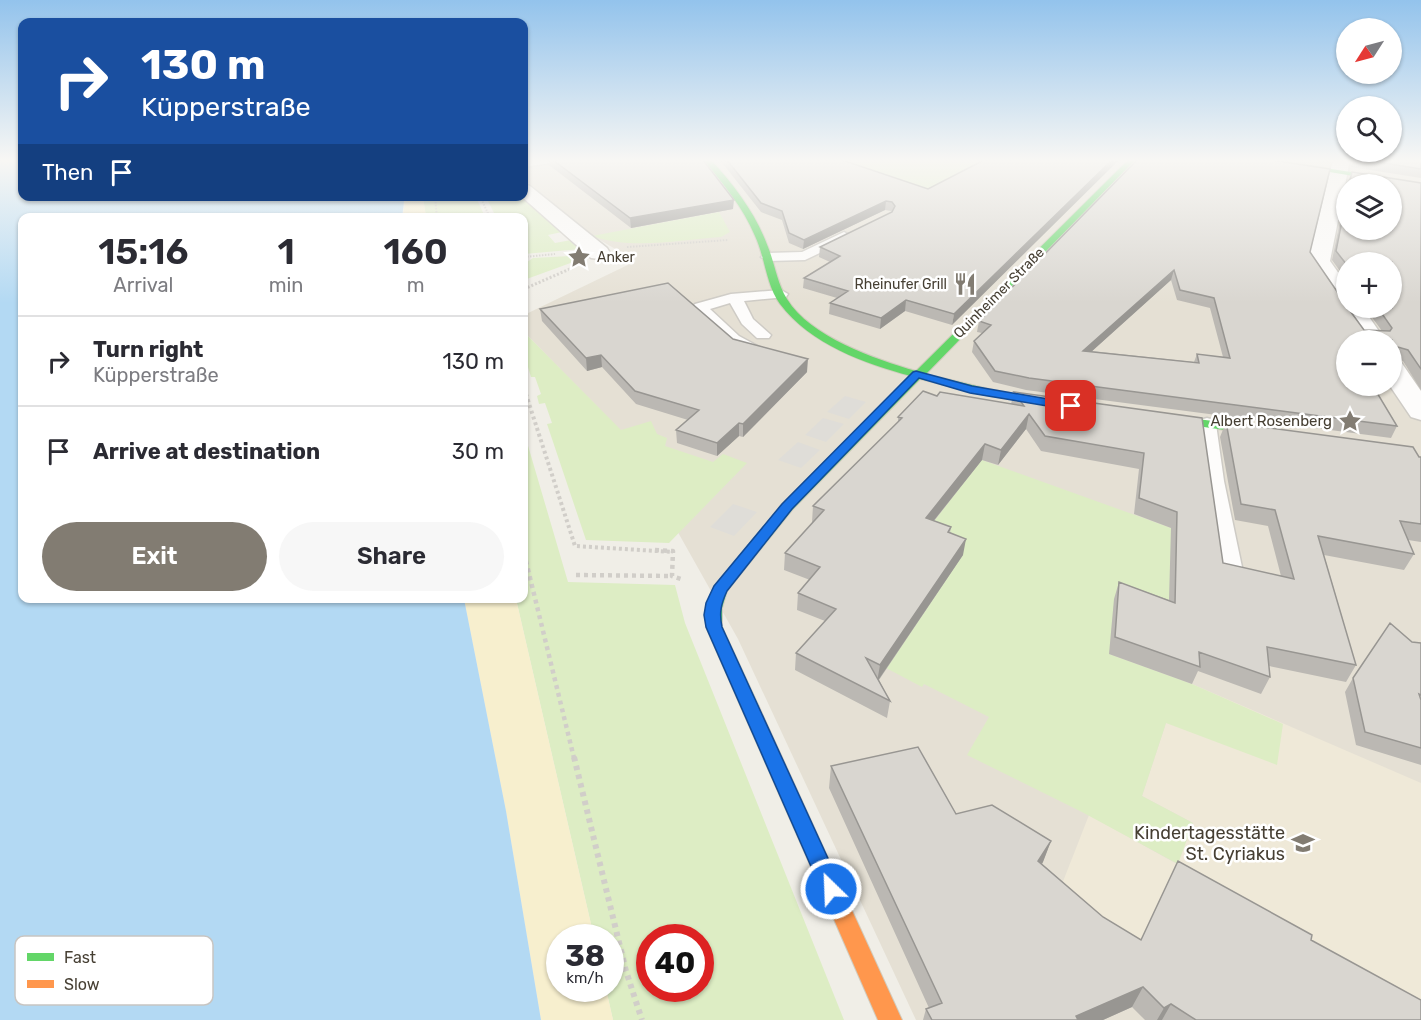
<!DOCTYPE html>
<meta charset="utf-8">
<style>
body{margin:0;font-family:Rubik,sans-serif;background:#f7f7f7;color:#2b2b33;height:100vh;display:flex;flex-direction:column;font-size:22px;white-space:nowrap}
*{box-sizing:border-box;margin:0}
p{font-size:20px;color:#7c7c81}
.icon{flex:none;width:33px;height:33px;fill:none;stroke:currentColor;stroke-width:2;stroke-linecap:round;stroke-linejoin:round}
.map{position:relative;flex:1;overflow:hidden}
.panel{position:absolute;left:18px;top:213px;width:510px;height:390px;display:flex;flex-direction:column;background:#fff;border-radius:12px;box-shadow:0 2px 4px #0004}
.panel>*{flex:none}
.top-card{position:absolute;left:18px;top:18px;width:510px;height:183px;border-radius:12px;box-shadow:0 2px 4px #0004;background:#1a4fa0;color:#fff;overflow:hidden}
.needle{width:39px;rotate:234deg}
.fabs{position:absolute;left:1336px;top:18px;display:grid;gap:12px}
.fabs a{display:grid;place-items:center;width:66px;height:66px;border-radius:50%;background:#fff;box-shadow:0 2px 4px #0004;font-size:30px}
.speed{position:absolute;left:546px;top:924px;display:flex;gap:12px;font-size:30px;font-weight:700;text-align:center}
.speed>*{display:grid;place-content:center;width:78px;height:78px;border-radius:50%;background:#fff;box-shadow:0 2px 4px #0004;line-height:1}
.speed small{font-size:15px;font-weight:400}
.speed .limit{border:9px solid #d22;background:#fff;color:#111}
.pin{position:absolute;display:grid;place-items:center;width:51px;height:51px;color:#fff;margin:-26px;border-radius:12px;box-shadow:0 3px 9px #0006}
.me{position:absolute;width:66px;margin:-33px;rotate:336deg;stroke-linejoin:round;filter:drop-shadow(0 0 4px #0008)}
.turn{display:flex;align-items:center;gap:21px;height:126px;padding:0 24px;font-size:27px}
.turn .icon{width:78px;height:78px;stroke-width:2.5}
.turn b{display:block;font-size:42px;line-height:51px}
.then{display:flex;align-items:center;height:57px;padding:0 24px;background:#0003;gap:12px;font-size:22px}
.eta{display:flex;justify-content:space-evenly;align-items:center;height:102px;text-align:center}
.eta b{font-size:36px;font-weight:600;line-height:42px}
.action{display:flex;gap:12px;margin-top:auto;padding:12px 24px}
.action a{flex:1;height:69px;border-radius:36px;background:#827c72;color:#fff;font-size:24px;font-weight:600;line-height:69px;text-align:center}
.action a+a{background:#f7f7f7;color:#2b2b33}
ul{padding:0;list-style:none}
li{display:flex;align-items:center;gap:18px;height:90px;padding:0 24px;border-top:2px solid #e1e1e2}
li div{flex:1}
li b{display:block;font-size:22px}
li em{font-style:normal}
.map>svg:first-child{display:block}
.residential{fill:#e5e0d4;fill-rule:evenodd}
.education{fill:#efe9d8}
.green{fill:#ddedc4;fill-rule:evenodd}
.sand{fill:#f7efce}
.parking{fill:#dfddd8}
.water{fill:#b3d9f3}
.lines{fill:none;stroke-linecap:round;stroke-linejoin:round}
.lane-casing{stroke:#cecbc5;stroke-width:3}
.street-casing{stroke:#cecbc5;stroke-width:3}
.fast-casing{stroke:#d1ccbe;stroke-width:2}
.slow-casing{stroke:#d1ccbe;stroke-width:2}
.path-far4{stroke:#d1cec9;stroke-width:2;stroke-dasharray:1.5 1.5;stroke-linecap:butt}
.path-far3{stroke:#d1cec9;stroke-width:3;stroke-dasharray:2 2;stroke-linecap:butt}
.path-far2{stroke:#d1cec9;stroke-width:4;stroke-dasharray:3 3;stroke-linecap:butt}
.path-far1{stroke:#d1cec9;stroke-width:4.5;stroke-dasharray:4 4;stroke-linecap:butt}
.path{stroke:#d1cec9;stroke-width:6;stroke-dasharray:4.5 4.5;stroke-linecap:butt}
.lane{fill:#fdfcfb;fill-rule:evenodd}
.street{fill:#fdfcfb;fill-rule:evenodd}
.fast{fill:#63d668;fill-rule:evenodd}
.slow{fill:#ff974d;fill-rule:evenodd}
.wall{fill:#bbb8b3;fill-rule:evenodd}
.shaded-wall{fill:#989692}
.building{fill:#d9d6d0;stroke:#989692;stroke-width:1.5;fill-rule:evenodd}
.route{fill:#1a73e8;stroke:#114b97;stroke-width:1.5}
.labels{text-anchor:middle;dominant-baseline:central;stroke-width:5;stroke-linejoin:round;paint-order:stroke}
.far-poi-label{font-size:14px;fill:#463f33;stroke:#fff;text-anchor:start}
.far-street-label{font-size:14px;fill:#463f33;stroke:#fff}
.poi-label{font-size:15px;fill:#463f33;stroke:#fff;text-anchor:end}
.near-poi-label{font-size:18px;fill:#463f33;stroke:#fff;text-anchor:end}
.key{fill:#fff;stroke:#c8c5c2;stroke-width:1.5}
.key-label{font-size:16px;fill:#463f33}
</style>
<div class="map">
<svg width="1421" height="1020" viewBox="0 0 1421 1020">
<rect width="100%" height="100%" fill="#f0eee7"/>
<path class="residential" d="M524 160H1421V1020H916L738 639 621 431 524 332V315L636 261 593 236 524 179ZM1347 184H1392V230H1347ZM1347 262H1392V308H1347ZM1347 340H1392V386H1347Z"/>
<path class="education" d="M1192 684 1421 783V1020H1226L1055 902 1089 815 1177 864 1193 823 1142 796 1166 723Z"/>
<path class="green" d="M866 160H1000L930 199 840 168Z
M423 197H476L485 217H426Z
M486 197H520L562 232 548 235 555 243 571 240 581 249 524 254V218L496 217Z
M719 212 730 232 721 237C679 240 632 250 592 236Z
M570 256 576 261 524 280V264L533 258Z
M524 332 621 430 651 421 657 434 667 438 665 446 713 462 723 454 747 463 669 543 586 540 547 424 552 423 545 403 539 404 537 396 541 394 535 377H531L524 354Z
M524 432 568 582 675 585 685 623 844 1020H613L606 989 610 988V938L594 937 516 599 524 598ZM650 938H700V988H650Z
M971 456 1171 528 1192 627 1109 654 1192 684 1283 724 1277 765 1166 723 1142 796 1193 823 1178 864 1082 812 967 755 989 717 924 684 922 687 852 650 921 538 951 499Z"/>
<path class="sand" d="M402 197H423L426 217H402L405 206Z
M464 599H516L594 937 560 938V988L606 989 613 1020H541L506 811Z"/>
<path class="parking" d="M845 396 866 402 849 419 827 412Z
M823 418 844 424 826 442 805 435Z
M798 442 820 450 801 468 778 460Z
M733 504 757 512 734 536 710 527Z"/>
<path class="water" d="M0 160H22V196H401L404 201 402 218H22V598L464 599 506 811 541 1020H0Z"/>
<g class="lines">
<g class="lane-casing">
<path id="lane" d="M555 160 550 163 524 167V161Z
M844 232 851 236 849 239 805 260 768 261 761 257 768 253 802 252Z
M781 290 788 294 786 297 744 301 753 319 771 335 769 338H757L742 324 730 303 710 309 739 336 763 349 765 352 763 355C739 362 705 325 692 307L695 304 731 294Z
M1207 418 1214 420 1216 424 1224 481 1242 567 1239 572 1231 574 1223 572 1220 567 1204 481 1198 424 1200 420Z"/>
</g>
<g class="street-casing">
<path id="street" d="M1333 160H1350L1330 261 1347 285V308H1363L1385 340H1361L1308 261Z
M524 184 530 186 607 248 610 253 607 258 599 259 591 258 521 196H524Z
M1392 360 1401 362 1421 391V420L1411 417 1390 386H1392Z"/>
</g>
<g class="fast-casing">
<path id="fast" d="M704 160H711C735 186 756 214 768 247 775 264 777 283 787 299 810 337 875 359 916 371L1128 160H1135L926 374 989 389 1056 401 1062 404 1060 406 989 396 920 379 792 510 727 591 722 608V627L759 707 756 712 750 714 744 712 741 707 706 627V608L713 590 782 504 911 376C865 364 810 344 780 304 766 285 765 257 755 236 743 207 723 184 704 160Z
M1257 160H1274L1421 183V187Z
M1158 414 1268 428 1274 432 1268 436 1154 420 1152 418Z"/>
</g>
<g class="slow-casing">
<path id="slow" d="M750 700 756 702 759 707 902 1020H878L741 707 744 702Z"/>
</g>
<path class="path-far4" d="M846 163 858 160
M435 196 437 218
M480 196 490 218
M627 247 728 240
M524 257 555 254"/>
<path class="path-far3" d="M524 289 572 268
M524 387 525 389"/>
<path class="path-far2" d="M524 388 575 546 673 552"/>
<path class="path-far1" d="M655 550 673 551 672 576 684 580
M524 553 574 758
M576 575 672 576"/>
<path class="path" d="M574 757 626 971 642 1020"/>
<use href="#lane" class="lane"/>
<use href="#street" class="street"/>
<use href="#fast" class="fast"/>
<use href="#slow" class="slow"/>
</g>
<path class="wall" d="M549 160H703L733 209 631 228 549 165Z
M720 160H842L928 189 984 160 952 325 905 311 880 329 829 314 830 303 837 298 803 288 804 278 830 262 819 257 820 247 892 212 891 211 885 210 803 249 789 243 782 220 761 212Z
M1137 160 1310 252 1364 330 1382 331 1365 308H1392L1347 262V281L1332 260 1347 187V230L1392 184H1347L1348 181 1352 172 1421 183V390L1403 361 1395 359V378L1392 384V340L1347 386H1391L1389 389 1374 387 1397 426 1391 438 1026 390 993 382 972 352 974 341 982 333 977 332 979 321ZM1171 280 1177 300 1210 308 1223 357 1197 354 1194 362 1092 351Z
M1309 160H1331L1330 163Z
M1352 160H1421V178L1351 167Z
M540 309 733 339 807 372 743 437 739 436 717 456 677 443 676 430 688 420 636 404 602 367 587 371 542 321Z
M1014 392 1202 418 1223 563 1281 576 1268 526 1235 520 1220 437 1226 422 1421 457V542L1408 540 1414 554 1404 570 1324 555 1356 665 1346 682 1269 666 1270 677 1261 694 1198 671 1192 684 1109 654 1114 599 1119 582 1169 600 1171 528 1134 514 1139 469 1041 451 1026 429 998 465 982 460 934 521 951 527 950 533 963 555 879 680 890 701 887 718 795 670 796 653 825 621 797 610 798 593 810 580 784 570 785 553 813 523 812 522 813 506 898 423V417L937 396 1011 404Z
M1412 642 1421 643V765L1356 745 1345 692 1353 678Z
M831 766 956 814 1051 841 1042 864 1103 917 1141 940 1178 861 1311 940 1421 1020H1145L1132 1007 1103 1020H923L926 1009 929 1008 829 788Z"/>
<path class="shaded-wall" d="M1112 160H1119L952 325 954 314Z
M734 200 733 209 631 228 630 218Z
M886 201 885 210 803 249 804 240Z
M1174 270 1171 280 1080 362 1083 351Z
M906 300 905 311 880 329 881 318Z
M601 355 602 367 587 371 586 358Z
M808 359 807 372 743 437V424Z
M1029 414 1026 429 998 465 1001 450Z
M739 423V436L717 456V443Z
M985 444 982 460 923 534 926 518Z
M966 539 963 555 877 682 880 665Z
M1051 841 1043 862 1031 882 1038 861Z
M1143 987 1132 1007 1103 1020H1074L1076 1016Z
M1171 1004 1162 1020H1157L1164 1008Z"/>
<path class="building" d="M553 160H703L734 200 630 218Z
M727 160H842L928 189 984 160H1112L954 314 906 300 881 318 830 303 848 291 804 278 840 256 820 247 892 212 895 206 892 202 886 201 804 240 789 233 782 211 761 203Z
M1137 160H1271L1330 169 1310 252 1347 306V308H1348L1364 330 1390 331 1392 328 1378 308H1392V262H1347V265L1336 251 1347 196V230H1392V184H1349L1352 172 1421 183V369L1408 350 1398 347 1395 349V378L1392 377V340H1347V386H1373L1397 426 1029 378 995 371 974 341 991 325 979 321ZM1174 270 1180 290 1214 298 1230 358 1197 354 1199 363 1083 351Z
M1366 160H1421V169Z
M668 283 733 339 808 359 743 424 739 423 717 443 676 430 699 410 635 391 601 355 586 358 540 309Z
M923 391 937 396 940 392 1024 406 1014 392 1202 418 1223 563 1294 579 1275 510 1241 504 1226 422 1413 447 1419 457H1421V524L1400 521 1414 554 1318 536 1356 665 1267 647 1270 677 1199 652 1200 667 1115 637 1119 582 1175 603 1177 512 1139 498 1144 453 1045 436 1029 414 1001 450 985 444 926 518 951 527 948 532 966 539 880 665 866 658 890 701 796 653 836 609 798 593 820 567 785 553 824 510 813 506 902 418 898 417Z
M1390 623 1412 642 1421 643V695L1419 694 1421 700V748L1365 732 1353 678Z
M918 747 956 814 992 805 1051 841 1038 861 1103 917 1141 940 1178 861 1312 935 1311 940 1421 1000V1020H1196L1171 1004 1164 1008 1143 987 1076 1016 1078 1020H932L926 1009 942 1003 831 766Z"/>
<linearGradient id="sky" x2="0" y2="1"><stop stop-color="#93c3ec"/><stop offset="0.53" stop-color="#f8f7f4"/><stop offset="1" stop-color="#f8f7f4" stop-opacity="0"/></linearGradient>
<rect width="1421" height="303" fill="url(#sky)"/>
<path class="route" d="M916 371 972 386 1071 403 1077 406 1071 410 970 393 919 378 792 509 727 591C721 604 719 613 722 627L842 889 839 896 831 898 824 896 706 627 704 615 706 603 714 586 782 504 913 372Z"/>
<defs>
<g id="sight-bare" transform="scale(1.8)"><path d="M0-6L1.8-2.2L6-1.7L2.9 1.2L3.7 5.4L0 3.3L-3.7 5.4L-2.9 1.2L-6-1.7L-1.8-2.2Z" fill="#827c72" stroke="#fff" stroke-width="2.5" paint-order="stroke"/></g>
<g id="restaurant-bare" transform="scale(1.8)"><path d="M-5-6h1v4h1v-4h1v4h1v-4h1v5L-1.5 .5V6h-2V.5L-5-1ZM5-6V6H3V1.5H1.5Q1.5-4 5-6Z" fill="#827c72" stroke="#fff" stroke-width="2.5" paint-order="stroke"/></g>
<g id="school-bare" transform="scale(1.8)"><path d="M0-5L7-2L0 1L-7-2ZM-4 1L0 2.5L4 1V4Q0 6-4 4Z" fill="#827c72" stroke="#fff" stroke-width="2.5" paint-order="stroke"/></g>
</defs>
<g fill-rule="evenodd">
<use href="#sight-bare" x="579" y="257"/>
<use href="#restaurant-bare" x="965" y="284"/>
<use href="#sight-bare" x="1350" y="421"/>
<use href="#school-bare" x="1303" y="843"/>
</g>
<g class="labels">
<g class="far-poi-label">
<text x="597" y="257">Anker</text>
<text x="947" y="284" text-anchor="end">Rheinufer Grill</text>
</g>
<g class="far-street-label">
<text transform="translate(999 293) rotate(-45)">Quinheimer Straße</text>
</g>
<g class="poi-label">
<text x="1332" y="421">Albert Rosenberg</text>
</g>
<g class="near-poi-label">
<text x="1285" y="833">Kindertagesstätte<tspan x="1285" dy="21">St. Cyriakus</tspan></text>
</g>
</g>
<rect x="15" y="936" width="198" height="69" rx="9" class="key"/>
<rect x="27" y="953" width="27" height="8" fill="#63d668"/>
<rect x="27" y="980" width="27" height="8" fill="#ff974d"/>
<g class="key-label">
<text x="64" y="963">Fast</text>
<text x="64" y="990">Slow</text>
</g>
</svg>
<div class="fabs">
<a><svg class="needle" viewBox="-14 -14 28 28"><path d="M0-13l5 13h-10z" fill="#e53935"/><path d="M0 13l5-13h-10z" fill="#7c7c81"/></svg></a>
<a><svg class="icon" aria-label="search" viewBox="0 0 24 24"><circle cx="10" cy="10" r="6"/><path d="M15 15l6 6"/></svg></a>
<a><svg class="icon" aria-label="layers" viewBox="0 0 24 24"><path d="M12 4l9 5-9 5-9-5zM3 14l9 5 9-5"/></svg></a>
<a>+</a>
<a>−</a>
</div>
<div class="speed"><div>38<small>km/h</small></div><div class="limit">40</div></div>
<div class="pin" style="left:1071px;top:406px;background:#d93025"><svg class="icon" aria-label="arrive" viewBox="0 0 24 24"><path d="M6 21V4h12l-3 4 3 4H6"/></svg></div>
<svg class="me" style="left:831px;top:889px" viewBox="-20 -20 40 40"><circle r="17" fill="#1a73e8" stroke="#fff" stroke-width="3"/><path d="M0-11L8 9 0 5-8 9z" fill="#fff"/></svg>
<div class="top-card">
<div class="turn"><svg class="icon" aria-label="right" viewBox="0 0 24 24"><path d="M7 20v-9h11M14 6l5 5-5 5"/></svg><div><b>130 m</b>Küpperstraße</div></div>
<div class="then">Then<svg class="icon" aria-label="arrive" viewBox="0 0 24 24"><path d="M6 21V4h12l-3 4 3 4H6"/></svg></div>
</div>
<section class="panel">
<div class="eta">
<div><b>15:16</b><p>Arrival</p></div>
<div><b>1</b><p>min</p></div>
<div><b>160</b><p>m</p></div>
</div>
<ul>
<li><svg class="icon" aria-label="right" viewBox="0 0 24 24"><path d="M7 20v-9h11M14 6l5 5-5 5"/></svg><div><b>Turn right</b><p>Küpperstraße</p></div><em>130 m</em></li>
<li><svg class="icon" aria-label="arrive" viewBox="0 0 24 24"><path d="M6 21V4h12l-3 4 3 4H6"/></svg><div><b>Arrive at destination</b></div><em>30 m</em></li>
</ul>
<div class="action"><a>Exit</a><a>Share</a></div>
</section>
</div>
